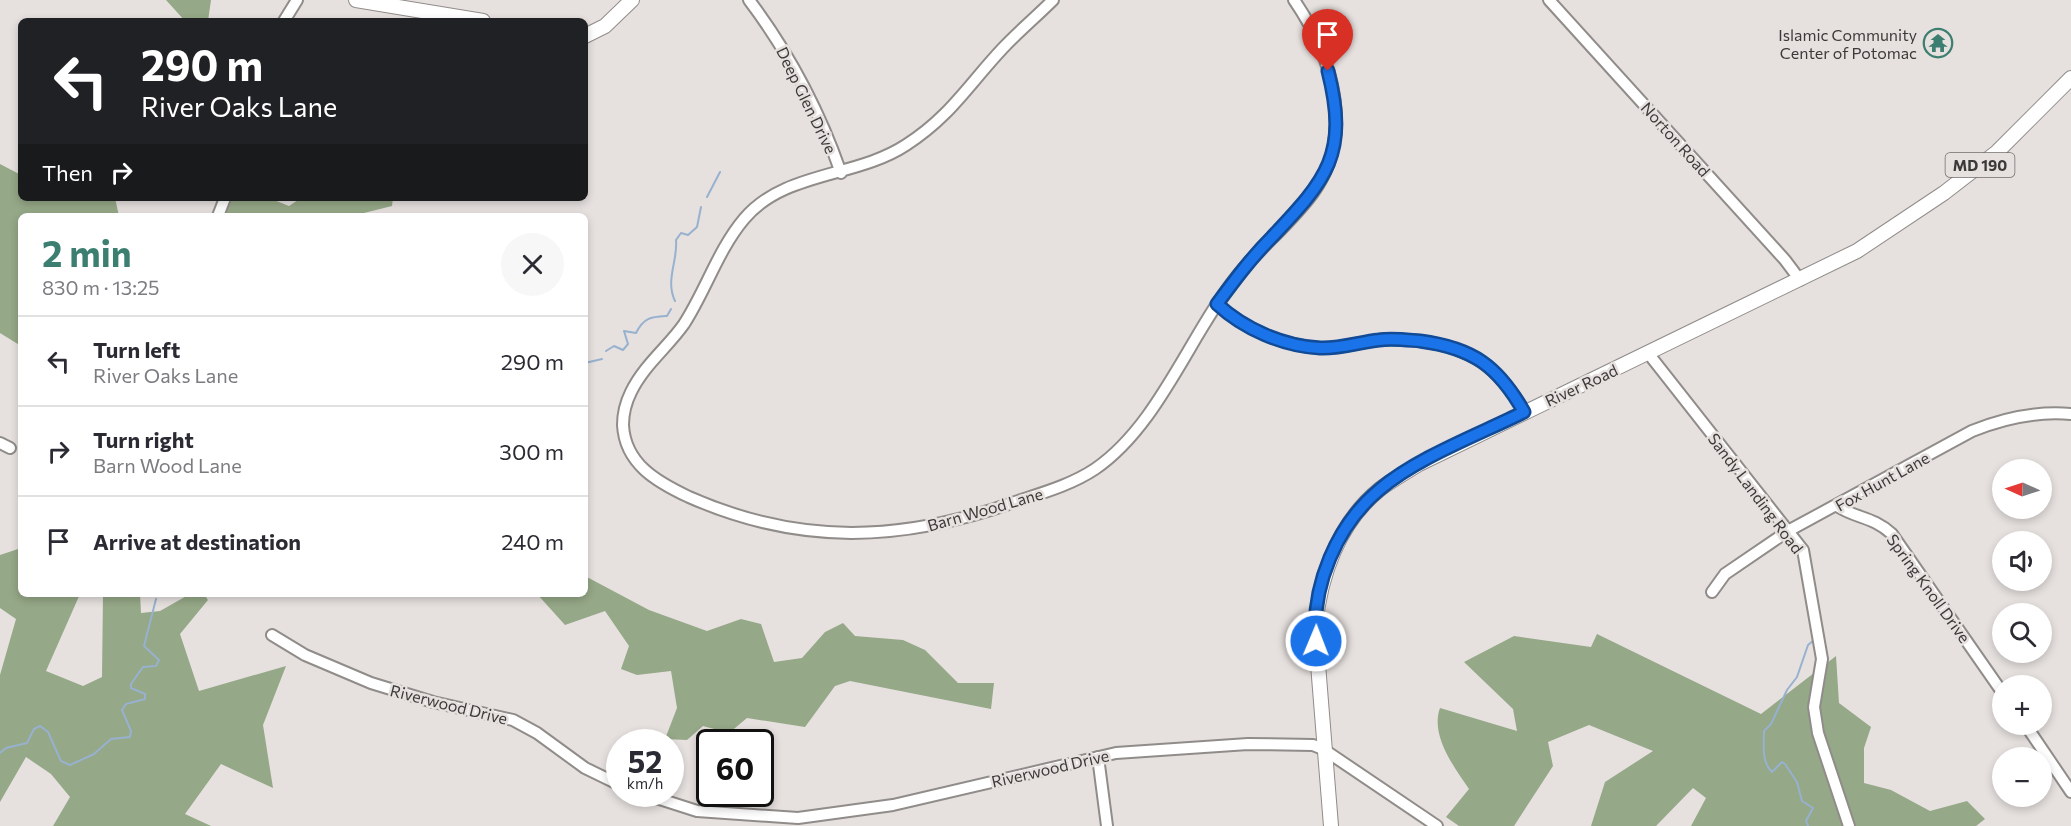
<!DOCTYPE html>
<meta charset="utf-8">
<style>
body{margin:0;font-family:Commissioner,sans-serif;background:#f7f7f7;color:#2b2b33;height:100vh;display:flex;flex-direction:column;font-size:22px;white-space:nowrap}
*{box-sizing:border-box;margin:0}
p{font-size:20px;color:#7c7c81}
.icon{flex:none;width:33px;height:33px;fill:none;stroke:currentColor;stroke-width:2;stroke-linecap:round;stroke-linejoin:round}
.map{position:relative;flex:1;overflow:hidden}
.side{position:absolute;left:18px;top:213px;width:570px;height:384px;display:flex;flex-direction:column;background:#fff;border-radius:9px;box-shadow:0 3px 9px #0003}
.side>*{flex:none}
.banner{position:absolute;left:18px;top:18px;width:570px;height:183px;border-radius:9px;box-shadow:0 3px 9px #0003;background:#202124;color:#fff;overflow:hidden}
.needle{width:39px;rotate:273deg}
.controls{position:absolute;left:1992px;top:459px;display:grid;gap:12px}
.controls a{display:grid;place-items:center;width:60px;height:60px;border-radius:50%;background:#fff;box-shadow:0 3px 9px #0003;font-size:30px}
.speed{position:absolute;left:606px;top:729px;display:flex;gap:12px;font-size:30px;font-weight:700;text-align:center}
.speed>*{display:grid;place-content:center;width:78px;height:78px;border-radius:50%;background:#fff;box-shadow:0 3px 9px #0003;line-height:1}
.speed small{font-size:15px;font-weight:400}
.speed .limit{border:3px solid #111;border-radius:9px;background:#fff;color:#111}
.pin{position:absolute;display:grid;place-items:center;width:51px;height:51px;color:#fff;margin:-62px -26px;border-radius:50% 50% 50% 0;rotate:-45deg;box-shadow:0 0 6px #0007}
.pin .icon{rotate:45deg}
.me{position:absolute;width:66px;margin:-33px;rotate:1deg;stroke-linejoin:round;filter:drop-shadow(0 0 4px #0008)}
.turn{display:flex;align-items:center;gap:21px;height:126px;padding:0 24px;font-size:27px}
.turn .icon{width:78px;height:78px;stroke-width:2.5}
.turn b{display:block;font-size:42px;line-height:51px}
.then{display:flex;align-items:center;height:57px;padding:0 24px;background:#0003;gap:12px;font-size:22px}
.round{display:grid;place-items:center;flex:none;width:63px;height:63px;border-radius:32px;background:#f7f7f7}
.head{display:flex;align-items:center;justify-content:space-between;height:102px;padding:0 24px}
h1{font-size:36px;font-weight:700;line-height:45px;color:#3c7f71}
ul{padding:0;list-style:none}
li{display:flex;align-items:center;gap:18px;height:90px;padding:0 24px;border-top:2px solid #e1e1e2}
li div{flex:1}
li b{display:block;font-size:22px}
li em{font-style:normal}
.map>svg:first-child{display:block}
.forest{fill:#95a887}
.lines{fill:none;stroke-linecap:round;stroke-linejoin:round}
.stream{stroke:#97b1cf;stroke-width:2}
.minor-casing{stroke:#908c89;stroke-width:14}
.major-casing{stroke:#908c89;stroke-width:16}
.minor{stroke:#fff;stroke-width:10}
.major{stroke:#fff;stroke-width:14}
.route-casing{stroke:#114b97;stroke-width:15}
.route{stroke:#1a73e8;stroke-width:10}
.labels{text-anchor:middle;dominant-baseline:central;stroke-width:5;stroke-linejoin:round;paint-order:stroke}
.shield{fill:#e6e1df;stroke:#6f6c6b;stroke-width:1.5}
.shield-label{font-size:15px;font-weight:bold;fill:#3c3a39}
.poi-label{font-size:16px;fill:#3c3a39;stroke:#e6e1df;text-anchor:end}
.street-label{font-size:16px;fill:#3c3a39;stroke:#e6e1df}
</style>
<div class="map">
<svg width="2071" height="826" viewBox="0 0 2071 826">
<rect width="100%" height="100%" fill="#e6e1df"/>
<path class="forest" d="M166 0H211L208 21H185Z
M0 164 21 175V198H115L119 216H21V346L0 333Z
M231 198H269L289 206 301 198H393L392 206 352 216H235L225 214Z
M21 548V594H80L46 671 83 686 102 677 103 594H140L141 613 160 611 190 594H204L208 600 180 634 199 691 286 666 263 725 273 788 221 764 185 814 211 826H53L70 797 51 774 26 757 0 802V675L16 619 0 608V555Z
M585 576 649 610 707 631 741 619 761 624 774 662 802 658 825 632 843 623 855 636 903 640 925 650 958 683H994L991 709 850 681 835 686 805 727 747 718 729 733 703 726 687 740 665 739 677 708 671 671 637 675 621 669 629 646 605 611 565 625 537 594 501 597 499 594H585Z
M1597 634 1761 714 1836 656 1839 703 1871 727 1864 748V783L1891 790 1930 811 1967 801 1985 819 1976 826H1691L1706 798 1693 788 1656 826H1591L1605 782 1653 751 1589 725 1548 742 1553 766 1514 826H1459L1446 817 1469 789C1454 767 1430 735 1440 708L1517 731 1513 709 1464 662 1514 636 1591 647Z"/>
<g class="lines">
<path class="stream" d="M707 197 720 172
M675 301C665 280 678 261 676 240L681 233 688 235 697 227 701 207
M606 351 614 346 623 350 628 344 624 331 636 333C644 317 651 317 667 316L671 309
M585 363 602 359
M0 753 6 748 27 743 34 729 40 726 48 732 61 761 70 765 94 754 111 739 130 737 131 731 122 710 126 704 145 699V694L131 688V684L143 667 156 666 159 660 144 646 156 599
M1808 826 1806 821 1813 808 1802 801 1797 782 1785 764 1782 762 1772 772C1761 762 1764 744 1764 731L1771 724 1787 690 1797 677 1808 645 1814 640"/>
<g class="minor-casing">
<path id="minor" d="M749 0C789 53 819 110 841 173
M1053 0C1037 16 1019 31 1003 48 969 84 950 117 906 145 856 178 784 171 744 219 718 250 706 290 684 324 668 347 644 365 631 392 626 402 623 414 623 425 625 464 657 482 689 497 800 546 902 542 1015 502 1042 493 1071 485 1095 469 1159 425 1189 336 1237 276 1261 247 1291 223 1313 193 1356 134 1332 55 1294 0
M1549 0 1785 260 1800 280
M284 21 297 0
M218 216 225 198
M1217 304C1244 329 1283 346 1320 348 1340 349 1360 342 1379 340 1392 338 1407 340 1420 341 1472 348 1498 367 1525 412
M1648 353 1803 550 1822 659 1814 707 1818 733 1849 826
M0 443 10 448
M1837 506C1857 519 1872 516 1892 534L2002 692
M1712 592 1725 574 1788 531 1972 431C2004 418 2036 411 2071 414
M272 635 305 655 371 683 433 702 513 720 537 733 585 768 620 785
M2025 724 2071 792
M1098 757 1107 826
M644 794 697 811 798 818 893 805 1116 753 1248 744 1313 745 1323 749 1437 826"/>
</g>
<g class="major-casing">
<path id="major" d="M356 0 483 21
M585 36 605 26 632 0
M1331 826 1315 627C1320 576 1338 523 1380 489 1392 480 1406 472 1419 464L1857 251 1944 193 1997 152 2071 78"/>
</g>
<use href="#minor" class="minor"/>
<use href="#major" class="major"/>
</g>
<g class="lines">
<g class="route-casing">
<path id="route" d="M1316 641C1311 586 1337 525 1379 490 1418 457 1478 435 1524 412 1498 366 1473 348 1420 341 1407 340 1392 338 1379 340 1360 342 1340 349 1320 348 1283 346 1244 329 1217 304 1234 281 1251 258 1272 237 1327 179 1349 154 1328 71"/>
</g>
<use href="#route" class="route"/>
</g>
<defs>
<g id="temple-ring" transform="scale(1.5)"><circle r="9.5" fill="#e6e1df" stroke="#3c7f71" stroke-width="1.5"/><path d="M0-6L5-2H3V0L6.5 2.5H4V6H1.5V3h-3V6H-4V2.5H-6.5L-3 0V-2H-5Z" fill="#3c7f71"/></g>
</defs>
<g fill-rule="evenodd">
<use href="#temple-ring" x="1938" y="43"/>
</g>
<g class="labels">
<rect class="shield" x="1945.5" y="153" width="69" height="24" rx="4.5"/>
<g class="shield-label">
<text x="1980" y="165">MD 190</text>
</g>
<g class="poi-label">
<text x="1917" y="34">Islamic Community<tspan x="1917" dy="18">Center of Potomac</tspan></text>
</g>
<g class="street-label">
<text transform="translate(807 100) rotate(64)">Deep Glen Drive</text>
<text transform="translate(1676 139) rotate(48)">Norton Road</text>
<text transform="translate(1581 385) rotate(-25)">River Road</text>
<text transform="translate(1882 481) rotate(-29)">Fox Hunt Lane</text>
<text transform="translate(1756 493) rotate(53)">Sandy Landing Road</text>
<text transform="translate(985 509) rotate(-16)">Barn Wood Lane</text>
<text transform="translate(1929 588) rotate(54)">Spring Knoll Drive</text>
<text transform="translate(449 704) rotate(14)">Riverwood Drive</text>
<text transform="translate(1050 768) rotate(-13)">Riverwood Drive</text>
</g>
</g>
</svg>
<div class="controls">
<a><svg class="needle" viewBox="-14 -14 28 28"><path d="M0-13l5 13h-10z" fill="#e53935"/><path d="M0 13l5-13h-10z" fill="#7c7c81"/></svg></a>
<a><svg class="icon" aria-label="sound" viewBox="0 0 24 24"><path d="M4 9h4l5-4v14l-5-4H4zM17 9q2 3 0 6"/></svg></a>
<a><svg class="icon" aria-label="search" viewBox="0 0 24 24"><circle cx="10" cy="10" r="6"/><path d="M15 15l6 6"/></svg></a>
<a>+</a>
<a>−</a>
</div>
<div class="speed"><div>52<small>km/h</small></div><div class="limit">60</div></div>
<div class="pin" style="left:1328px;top:71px;background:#d93025"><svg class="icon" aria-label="arrive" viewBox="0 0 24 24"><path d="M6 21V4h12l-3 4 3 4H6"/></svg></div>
<svg class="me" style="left:1316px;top:641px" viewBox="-20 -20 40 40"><circle r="17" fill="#1a73e8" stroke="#fff" stroke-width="3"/><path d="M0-11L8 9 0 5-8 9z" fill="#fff"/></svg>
<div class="banner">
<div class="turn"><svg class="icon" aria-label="left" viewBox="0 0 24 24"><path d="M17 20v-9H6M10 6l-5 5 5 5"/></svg><div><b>290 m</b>River Oaks Lane</div></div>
<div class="then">Then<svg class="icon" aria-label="right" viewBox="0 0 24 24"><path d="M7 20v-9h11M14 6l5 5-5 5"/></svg></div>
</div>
<section class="side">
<div class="head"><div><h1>2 min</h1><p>830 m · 13:25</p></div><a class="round"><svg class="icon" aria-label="close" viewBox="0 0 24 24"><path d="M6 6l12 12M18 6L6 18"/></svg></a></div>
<ul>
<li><svg class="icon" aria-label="left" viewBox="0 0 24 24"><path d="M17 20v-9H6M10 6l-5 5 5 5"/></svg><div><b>Turn left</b><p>River Oaks Lane</p></div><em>290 m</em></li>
<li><svg class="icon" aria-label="right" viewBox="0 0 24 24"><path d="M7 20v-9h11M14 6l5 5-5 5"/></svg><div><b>Turn right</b><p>Barn Wood Lane</p></div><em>300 m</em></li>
<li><svg class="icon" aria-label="arrive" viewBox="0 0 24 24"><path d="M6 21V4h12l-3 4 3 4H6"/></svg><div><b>Arrive at destination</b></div><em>240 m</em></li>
</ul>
</section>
</div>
